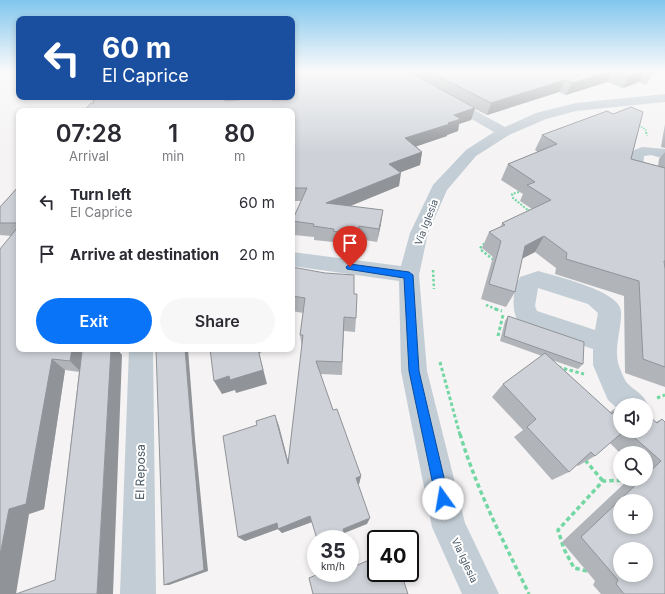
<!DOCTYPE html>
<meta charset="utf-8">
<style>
body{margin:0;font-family:Inter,sans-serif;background:#f7f7f7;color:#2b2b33;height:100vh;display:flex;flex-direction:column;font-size:15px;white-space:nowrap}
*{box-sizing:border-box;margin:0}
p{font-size:13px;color:#7c7c81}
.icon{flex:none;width:22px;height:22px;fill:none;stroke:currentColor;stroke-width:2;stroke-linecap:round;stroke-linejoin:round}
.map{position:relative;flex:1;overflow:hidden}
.sheet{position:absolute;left:16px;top:108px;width:279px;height:244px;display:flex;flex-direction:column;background:#fff;border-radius:8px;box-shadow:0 2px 6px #0003}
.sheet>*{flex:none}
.guide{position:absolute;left:16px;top:16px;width:279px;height:84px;border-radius:8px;box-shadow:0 2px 6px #0003;background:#1a4fa0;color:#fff;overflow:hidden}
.buttons{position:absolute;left:613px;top:398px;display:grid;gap:8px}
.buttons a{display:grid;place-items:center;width:40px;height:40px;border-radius:50%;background:#fff;box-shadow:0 2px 6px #0003;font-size:20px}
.speed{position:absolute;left:307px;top:530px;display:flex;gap:8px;font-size:20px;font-weight:700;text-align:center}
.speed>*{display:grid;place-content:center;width:52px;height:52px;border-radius:50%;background:#fff;box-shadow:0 2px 6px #0003;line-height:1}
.speed small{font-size:10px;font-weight:400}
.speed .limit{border:2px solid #111;border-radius:6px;background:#fff;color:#111}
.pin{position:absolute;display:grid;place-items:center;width:34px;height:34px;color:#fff;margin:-41px -17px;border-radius:50% 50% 50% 0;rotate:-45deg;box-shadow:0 0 4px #0007}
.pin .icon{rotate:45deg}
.me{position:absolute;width:44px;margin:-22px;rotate:347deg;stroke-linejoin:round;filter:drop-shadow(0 0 3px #0008)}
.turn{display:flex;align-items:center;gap:14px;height:84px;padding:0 20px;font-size:18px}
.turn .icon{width:52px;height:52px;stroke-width:2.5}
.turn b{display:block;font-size:28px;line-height:34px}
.eta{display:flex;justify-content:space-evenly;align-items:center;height:68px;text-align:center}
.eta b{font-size:24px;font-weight:600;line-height:28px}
.cta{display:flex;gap:8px;margin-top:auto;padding:8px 20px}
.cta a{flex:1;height:46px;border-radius:24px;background:#0974f8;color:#fff;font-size:16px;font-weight:600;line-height:46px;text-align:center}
.cta a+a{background:#f7f7f7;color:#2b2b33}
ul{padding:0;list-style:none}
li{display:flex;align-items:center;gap:12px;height:52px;padding:0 20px}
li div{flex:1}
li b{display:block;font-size:15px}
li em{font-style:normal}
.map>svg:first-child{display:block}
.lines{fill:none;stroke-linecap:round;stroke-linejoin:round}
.path-far4{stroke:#73d7a4;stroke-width:1.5;stroke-dasharray:1.5 1;stroke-linecap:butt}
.path-far3{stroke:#73d7a4;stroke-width:2;stroke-dasharray:2 1.5;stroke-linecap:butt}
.path-far2{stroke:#73d7a4;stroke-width:2.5;stroke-dasharray:2.5 2;stroke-linecap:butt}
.path-far1{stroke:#73d7a4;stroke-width:3;stroke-dasharray:3.5 2.5;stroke-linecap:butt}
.path{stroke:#73d7a4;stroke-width:3.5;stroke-dasharray:4.5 3;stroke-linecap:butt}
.minor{fill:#c3cdd5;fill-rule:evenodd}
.wall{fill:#b1b5ba}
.shaded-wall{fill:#909397}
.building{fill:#ced2d8;stroke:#909397;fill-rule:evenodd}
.route{fill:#0974f8;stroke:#064ba1}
.labels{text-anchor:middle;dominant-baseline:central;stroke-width:4;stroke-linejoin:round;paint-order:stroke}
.street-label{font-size:10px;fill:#485663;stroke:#fff}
.near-street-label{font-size:12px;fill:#485663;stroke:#fff}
</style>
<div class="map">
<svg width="665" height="594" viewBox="0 0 665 594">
<rect width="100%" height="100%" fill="#f5f3f3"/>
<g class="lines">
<path class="path-far4" d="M637 124 646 130V133"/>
<path class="path-far3" d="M646 132 647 136
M519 192 512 194 513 198 529 211"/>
<path class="path-far2" d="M528 210 531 212
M485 244 482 245 480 249 495 261
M433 270 434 289
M486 305 498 310"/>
<path class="path-far1" d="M495 309 502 311
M498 336 503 315
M440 362 460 435
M558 367 584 374
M657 398 665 395"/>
<path class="path" d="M460 434C477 491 503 540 529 594
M585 460 603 481
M587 571 574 568 564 549 558 530 603 481 630 480"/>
<path class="minor" d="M389 71H403L505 127 536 113 576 103 665 94V102L576 111 546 119 509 135 476 156 447 190 428 233 419 275 427 371 465 523 499 594H462L432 527 401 371 399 281 292 266V252L401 266 410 233 433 185 466 150 494 132Z
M272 97H284L289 104 288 111H276L277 104Z
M643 147 665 149V159L651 155 644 156 643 170 665 176V186L629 176 627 173C629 158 626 151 643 147Z
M538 271C555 276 620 291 621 311 622 329 613 348 619 366 621 371 624 379 627 383 636 392 642 392 648 405L646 409V405H620V411L608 400 604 391 593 365V349L519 324C511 309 512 292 520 277ZM538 288 588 304 598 313 595 330 537 311 535 306Z
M129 349H153L156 594H120Z"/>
</g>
<path class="wall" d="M292 71H653V73L646 85 639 82 623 88 607 82 566 95 559 92 487 115 475 109 471 120 459 124 458 131 447 135V136L416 146 422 152 420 165 400 172 399 186 350 206 381 224 377 242 358 239 356 248 333 244V242L314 240V237L294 235 292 221 302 201H292V111L94 103 92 97H236L234 100H288L286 97H292Z
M665 124V148L661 147Z
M542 135 658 166 659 159 665 152V387L625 373 624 296 555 274 556 268 535 252 522 258 515 292 506 307 481 299 493 257 482 248 489 232 501 226 502 223 532 209 520 201 523 194 501 180 508 164 538 152 535 150Z
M19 186V349H85V350L88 349H117L122 355 55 580 79 372 65 370 44 509 29 514 11 236 0 235V207Z
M292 267 354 294 356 318 355 332 344 331 342 375 320 374 333 410 361 476 359 484H358L367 524 312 522 282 533 278 529 245 541 238 537 257 425 275 415 288 462 302 348 300 335 303 313 292 311Z
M508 316 583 364 578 369 552 360 610 412 629 399 636 405H620V431H646L656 422 662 419 665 594H601L593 585 595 581 562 542 629 479H646V453H620L610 443 595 456 578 466 577 465 569 472 552 480 514 437 523 430 492 397 503 384 542 356 500 341 505 321Z"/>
<path class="shaded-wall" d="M613 71 607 82 566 95 572 83Z
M646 71 639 82 623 88 630 76Z
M565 80 559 92 487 115 491 103Z
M225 97H236L227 111 224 99Z
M475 108 471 120 459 124 458 131 447 135V136L403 151 405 138 454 115Z
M422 152 420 165 388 177 389 164Z
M401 173 399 186 326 216V203Z
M383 210 381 224 377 242 379 229Z
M359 226 358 239 356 248 357 235Z
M544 236 535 252 516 262 525 246Z
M72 349H85L82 373 70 361Z
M111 349H117L122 355 113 594H97Z
M185 349H188L195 439 208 571 169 585H164L192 435Z
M258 349H271L259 353 267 384 236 393 235 390 222 394 214 381 229 376Z
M52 359 65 370 44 509 29 514 16 594H0V555L9 509Z
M275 415 279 426 291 472 288 464Z
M361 476 359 484 354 486 356 478Z
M310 516 312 522 282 533 278 529 245 541 238 537 277 523Z
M370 518 367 524 342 534 343 529Z"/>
<path class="building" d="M292 71H408L475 108 454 115 461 119 448 123 450 124 405 138 422 152 389 164 401 173 326 203 383 210 379 229 359 226 357 235 333 231 334 229 313 226 314 224 292 221 307 188H292V111H84L91 103H94L92 97H225L224 99 225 101 239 100 241 97H274L273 100H288L289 97H292Z
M429 71H612L572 83 565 80 491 103Z
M613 71H645L630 76Z
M646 71H653V73Z
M631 107 643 112 631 159 665 168V261H664L665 269V367L643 359 639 281 566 259 567 253 544 236 525 246 515 292 489 284 501 241 489 232 505 225 502 223 551 200 527 185 535 182 508 164 557 144 542 135 607 111 613 114Z
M19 186V223H0V207Z
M19 226V349H72L70 361 52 359 26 504 9 509 0 555V249Z
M292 267 325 273 354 275V294H357L356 318 344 317 342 362 316 361 333 410 337 409 361 476 356 478 370 518 343 529 346 539H317L310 516 278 529 277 523 238 537 223 436 257 425 256 421 275 415 288 464 303 335H300L305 298 292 296Z
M508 316 584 342 583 364 504 336Z
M88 349H111L97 594H16L55 580 82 351Z
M156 349H185L192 435 204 570 164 585Z
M210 349H258L263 370 230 380 229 376 214 381Z
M545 353 612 414 620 407V431H624L595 456 591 452 569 472 527 427 536 419 503 384Z
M629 399 636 405H622Z
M646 414 657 423 662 419 665 422V594H624L616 584 618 580 581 537 642 479H646V475L661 461 627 431H646ZM620 501H646V527H620ZM620 549H646V575H620Z
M350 555 353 567 376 557V573H401L408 594H313L309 578 321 573H350Z"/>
<linearGradient id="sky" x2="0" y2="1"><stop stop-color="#81c6ed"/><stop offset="0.46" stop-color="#fafafa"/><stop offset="1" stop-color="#fafafa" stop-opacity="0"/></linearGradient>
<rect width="665" height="154" fill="url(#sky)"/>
<path class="route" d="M350 264 409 272 413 275 419 371 449 499 447 504 443 506 438 504 436 499 409 371 404 278 347 269 346 267Z"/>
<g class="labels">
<g class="street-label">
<text transform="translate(426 222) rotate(-69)">Via Iglesia</text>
<text transform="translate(465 560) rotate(65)">Via Iglesia</text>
</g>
<g class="near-street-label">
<text transform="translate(140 472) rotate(-89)">El Reposa</text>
</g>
</g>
</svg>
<div class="buttons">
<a><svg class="icon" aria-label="sound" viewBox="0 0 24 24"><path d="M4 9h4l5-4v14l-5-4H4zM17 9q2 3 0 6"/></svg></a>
<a><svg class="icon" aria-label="search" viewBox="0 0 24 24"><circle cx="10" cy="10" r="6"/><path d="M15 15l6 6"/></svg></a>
<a>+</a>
<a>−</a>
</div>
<div class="speed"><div>35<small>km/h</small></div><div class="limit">40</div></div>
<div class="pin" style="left:350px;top:267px;background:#d93025"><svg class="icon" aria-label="arrive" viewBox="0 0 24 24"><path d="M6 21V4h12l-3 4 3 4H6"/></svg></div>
<svg class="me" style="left:443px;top:499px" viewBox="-20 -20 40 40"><circle r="19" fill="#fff"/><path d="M0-13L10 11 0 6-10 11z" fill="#0974f8"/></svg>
<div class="guide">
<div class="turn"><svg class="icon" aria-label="left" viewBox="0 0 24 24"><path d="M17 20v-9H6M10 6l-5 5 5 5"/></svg><div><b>60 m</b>El Caprice</div></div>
</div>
<section class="sheet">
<div class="eta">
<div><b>07:28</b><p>Arrival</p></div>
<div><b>1</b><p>min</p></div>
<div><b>80</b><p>m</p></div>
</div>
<ul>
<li><svg class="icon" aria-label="left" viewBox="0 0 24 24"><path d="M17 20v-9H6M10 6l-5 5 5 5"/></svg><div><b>Turn left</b><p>El Caprice</p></div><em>60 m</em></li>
<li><svg class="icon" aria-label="arrive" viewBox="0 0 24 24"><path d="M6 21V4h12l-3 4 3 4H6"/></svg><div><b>Arrive at destination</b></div><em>20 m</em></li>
</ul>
<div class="cta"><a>Exit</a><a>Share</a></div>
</section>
</div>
